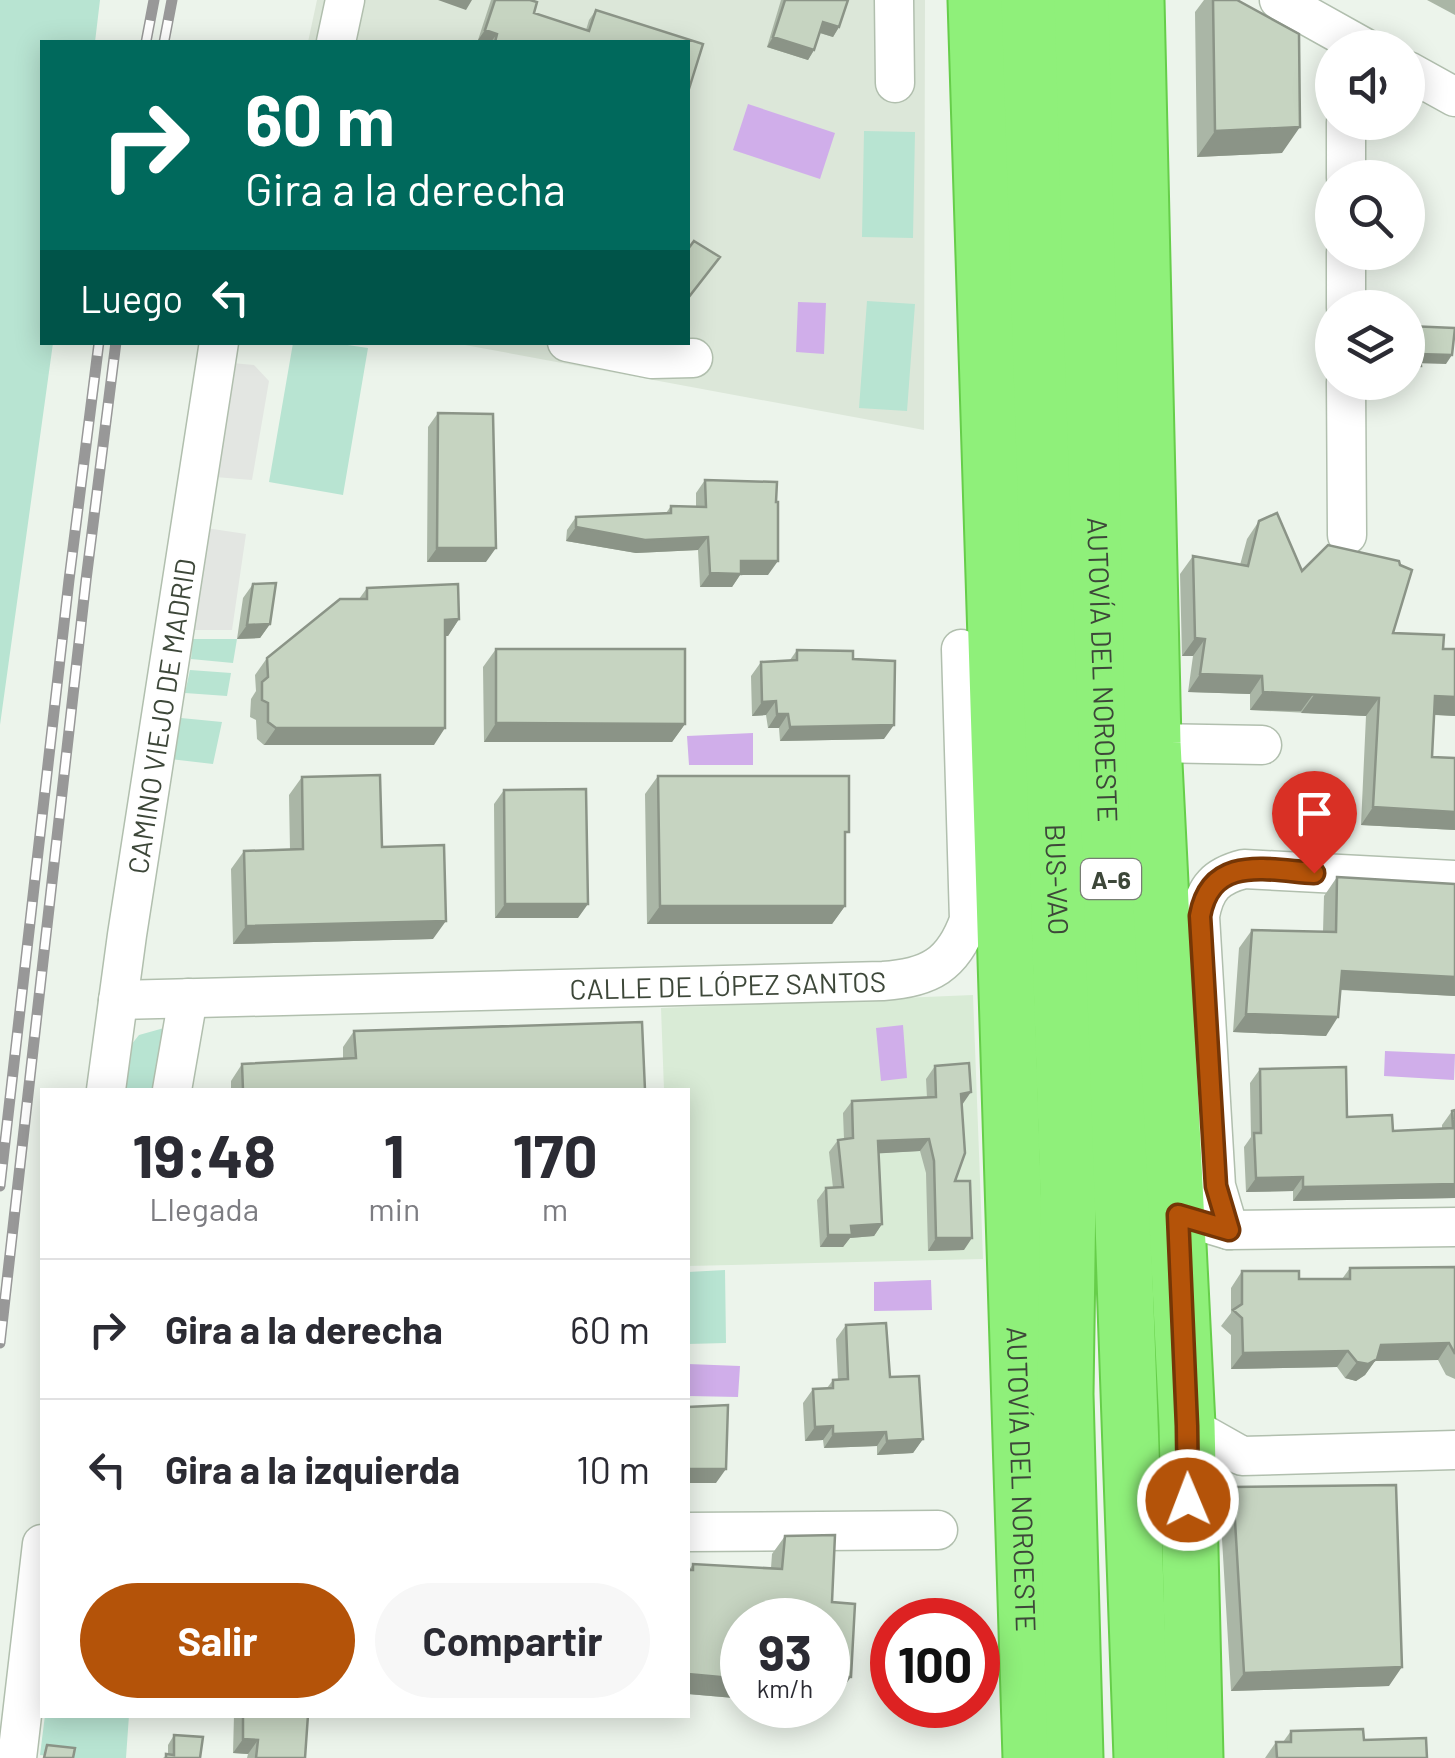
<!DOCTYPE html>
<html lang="es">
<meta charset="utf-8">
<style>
body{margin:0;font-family:Barlow,sans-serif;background:#f7f7f7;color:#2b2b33;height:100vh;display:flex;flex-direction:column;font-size:38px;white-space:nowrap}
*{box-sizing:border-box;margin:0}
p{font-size:32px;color:#7c7c81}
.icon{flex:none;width:55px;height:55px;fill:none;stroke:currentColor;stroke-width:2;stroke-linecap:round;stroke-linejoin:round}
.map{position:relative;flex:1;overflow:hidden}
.details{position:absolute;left:40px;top:1088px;width:650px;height:630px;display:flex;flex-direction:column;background:#fff;border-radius:0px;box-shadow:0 5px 25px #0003}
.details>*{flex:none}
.guide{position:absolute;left:40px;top:40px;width:650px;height:305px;border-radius:0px;box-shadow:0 5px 25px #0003;background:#00695c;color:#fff;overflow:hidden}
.fabs{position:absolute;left:1315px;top:30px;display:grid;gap:20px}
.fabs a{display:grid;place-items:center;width:110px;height:110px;border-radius:50%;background:#fff;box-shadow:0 5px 25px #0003;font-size:50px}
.speed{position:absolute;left:720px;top:1598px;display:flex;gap:20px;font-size:50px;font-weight:700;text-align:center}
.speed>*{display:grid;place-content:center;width:130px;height:130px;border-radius:50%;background:#fff;box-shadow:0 5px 25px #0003;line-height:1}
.speed small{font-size:25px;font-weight:400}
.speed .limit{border:15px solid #d22;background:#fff;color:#111}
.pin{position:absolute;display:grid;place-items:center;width:85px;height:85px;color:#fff;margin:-102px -42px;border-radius:50% 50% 50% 0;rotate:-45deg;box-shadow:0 0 10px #0007}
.pin .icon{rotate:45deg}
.me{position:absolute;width:110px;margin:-55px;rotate:359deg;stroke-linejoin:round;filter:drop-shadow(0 0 8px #0008)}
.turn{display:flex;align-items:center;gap:35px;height:210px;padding:0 40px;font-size:45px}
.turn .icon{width:130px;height:130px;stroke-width:2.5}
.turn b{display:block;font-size:70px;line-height:85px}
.then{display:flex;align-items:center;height:95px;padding:0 40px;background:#0003;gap:20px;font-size:38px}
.eta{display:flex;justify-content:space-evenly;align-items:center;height:170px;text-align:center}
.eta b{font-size:60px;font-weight:700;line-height:70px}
.action{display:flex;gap:20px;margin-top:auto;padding:20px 40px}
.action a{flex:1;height:115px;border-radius:60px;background:#b45309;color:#fff;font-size:40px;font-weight:700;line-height:115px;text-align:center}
.action a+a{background:#f7f7f7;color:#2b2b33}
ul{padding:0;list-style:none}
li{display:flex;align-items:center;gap:30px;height:140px;padding:0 40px;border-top:2px solid #e1e1e2}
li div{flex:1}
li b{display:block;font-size:38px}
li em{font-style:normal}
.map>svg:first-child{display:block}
.residential{fill:#dce7d9}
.education{fill:#d9ebd6}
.green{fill:#b8e4d2}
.parking{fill:#e3e6e2}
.water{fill:#d0aeea}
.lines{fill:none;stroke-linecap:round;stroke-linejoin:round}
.minor-casing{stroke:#b1bfae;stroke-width:41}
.highway-casing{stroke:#66ce4a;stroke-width:59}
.minor{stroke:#fff;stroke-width:38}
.highway{stroke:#8ff07a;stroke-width:55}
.rail-casing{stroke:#989898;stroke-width:11}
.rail{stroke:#fff;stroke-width:8;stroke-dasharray:22;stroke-linecap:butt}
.wall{fill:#aab6a6}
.shaded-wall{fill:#8b9487}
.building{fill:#c6d4c1;stroke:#8b9487;stroke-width:2.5}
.route-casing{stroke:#753606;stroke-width:25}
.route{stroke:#b45309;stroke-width:18}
.labels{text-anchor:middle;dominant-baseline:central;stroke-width:9;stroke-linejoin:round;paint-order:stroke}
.shield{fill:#fff;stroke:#777e74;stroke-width:2.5}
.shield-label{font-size:25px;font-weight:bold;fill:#3d4739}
.street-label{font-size:28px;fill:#3d4739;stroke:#fff}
</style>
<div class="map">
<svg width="1455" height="1758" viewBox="0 0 1455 1758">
<rect width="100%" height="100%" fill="#ecf4eb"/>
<path class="residential" d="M317 0H925L924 430 454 343 688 342V42H308Z"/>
<path class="education" d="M973 995 983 1259 688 1266V1090H664L661 1008Z"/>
<path class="green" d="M0 0H100L95 42H42V342L53 343 0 725Z
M864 131 915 132 913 238 862 237Z
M867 301 915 304 907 411 859 408Z
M293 343H334L368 348 343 495 269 482Z
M193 639H237L233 663 191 659Z
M190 670 231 673 227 696 185 693Z
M181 718 222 722 213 764 170 759Z
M164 1028 153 1090H124L131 1045 139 1035Z
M725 1270 726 1343 688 1344V1272Z
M45 1715H129L126 1758H68L40 1755Z"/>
<path class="parking" d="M232 363 254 365 269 381 252 480 215 477Z
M206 528 246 534 232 630H187Z"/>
<path class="water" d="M748 104 835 133 820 179 733 150Z
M798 302 826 303 824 354 796 352Z
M753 733V765H689L687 736Z
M903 1025 907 1078 881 1081 876 1028Z
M1385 1051 1455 1054 1454 1080 1384 1076Z
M931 1280 932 1310 874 1311V1282Z
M688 1364 740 1366 738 1397 688 1396Z"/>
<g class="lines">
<g class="minor-casing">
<g id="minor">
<path d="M894 0 895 83"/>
<path d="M1279 0 1365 48"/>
<path d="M336 42 345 0"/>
<path d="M1408 71 1455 97"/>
<path d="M1346 122V178"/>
<path d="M1346 252V308"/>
<path d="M567 342 652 359 693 358"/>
<path d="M1346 382 1347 535"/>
<path d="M1153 743 1262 745"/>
<path id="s1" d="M118 1000 883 981C929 978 953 965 969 920L961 649"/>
<path id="s2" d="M106 1090 127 935 219 342"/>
<path d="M172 1090 188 998"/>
<path d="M1209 1224 1229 1230 1455 1227"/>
<path d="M1229 1230 1216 1186 1200 916C1205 888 1216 876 1244 869L1455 880"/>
<path d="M1187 1425 1242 1456 1455 1450"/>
<path d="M688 1532 938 1530"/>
<path d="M17 1758 42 1544"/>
</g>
</g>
<g class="highway-casing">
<g id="highway">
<path id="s3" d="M976 0 1031 1758"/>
<path id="s4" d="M1029 0 1068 1193 1065 1394 1075 1758"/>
<path id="s5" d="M1082 0 1093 378 1142 1758"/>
<path d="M1136 0 1153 743 1187 1425 1195 1758"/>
</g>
</g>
<use href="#minor" class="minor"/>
<use href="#highway" class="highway"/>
<g class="rail-casing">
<path id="rail" d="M146 42 154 0
M164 42 172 0
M0 1186 69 580 99 342
M0 1343 86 580 116 342"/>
</g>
<use href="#rail" class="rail"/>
</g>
<path class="wall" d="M491 0H530L534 13 586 30 589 20 596 10 688 42H488L478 40Z
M781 0H848L839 27 833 37 820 33 814 50 808 60 767 47Z
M1204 0H1237L1282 153 1197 157 1195 12Z
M1427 0H1455V15Z
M438 413 486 562H427L428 427Z
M705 480 768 575H740L732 587H700L698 550 636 553 566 541 567 530 576 517 666 513 671 506H696V493Z
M1259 521 1302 571 1393 633 1443 649H1455V716L1434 715 1432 757 1455 758V830L1361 825 1366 716 1250 710V694L1188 692 1193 656H1182L1180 574 1193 556 1240 565 1247 539Z
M253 584 270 624 260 638 237 639 243 598Z
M367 588 459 619 448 636H445L434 745H264L257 739 256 720 250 717 251 699 256 691 255 675 267 658 359 599Z
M496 649 685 724 672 742H484L483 667Z
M797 650 853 659 884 739 780 741 779 728H768L766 715 752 716 751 676 761 662 790 660Z
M658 776 845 837V906L832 924H647L645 794Z
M302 777 382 847 433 939 233 944 231 869 244 851 290 850 289 795Z
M504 790 578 918H495L494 804Z
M1337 877 1455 996 1340 990 1326 1036 1233 1032 1239 948 1252 930 1323 932 1324 896Z
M354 1031 645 1090H231V1081L242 1064 343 1058V1047Z
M935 1066 962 1105 955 1181 964 1250 928 1251 926 1173 920 1151 879 1153 882 1224 874 1236 850 1238 843 1247H820L817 1200 826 1188H833L829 1152 838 1140 844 1139 843 1113 852 1101 927 1098 926 1079Z
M1260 1069 1347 1117 1393 1131 1442 1129V1125L1452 1111 1455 1110V1198L1293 1201V1191L1246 1192 1244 1147 1251 1137 1250 1083Z
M1455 1267V1379L1446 1375 1438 1360 1375 1361 1365 1375 1356 1381 1345 1378 1337 1367 1231 1369V1335L1221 1326 1231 1313V1288L1242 1271 1299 1279H1342L1350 1268Z
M846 1325 890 1377 923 1439 913 1453 877 1455V1446L824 1448 823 1440 805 1441 803 1403 813 1389 827 1388 833 1380H838L836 1339Z
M1233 1487 1389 1686 1231 1691 1220 1505Z
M785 1536 832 1602 838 1695 742 1620V1691H739L734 1698 688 1694V1569L689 1570 693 1564 771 1568 772 1554Z
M234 1715H308L305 1758H247L248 1754 233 1753Z
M1291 1731 1364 1740 1427 1758H1265L1276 1742H1283Z
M174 1735 200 1758H163L168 1754V1745Z"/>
<path class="shaded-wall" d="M438 0H472L466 10Z
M823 22 839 27 833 37 817 32Z
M485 30 497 34 491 42 478 40Z
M773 37 814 50 808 60 767 47Z
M1300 127 1282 153 1197 157 1215 131Z
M1420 354 1452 355 1446 364 1413 363Z
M1408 365 1421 366 1414 375H1408Z
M576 527 708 537 698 550 636 553 566 541Z
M437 548H496L486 562H427Z
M741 561H778L768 575H740L732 587H700L710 573Z
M459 619 448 636H433L445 620Z
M270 624 260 638 237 639 247 625Z
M1195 638 1205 639 1193 656H1182Z
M1200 674 1262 676 1250 694 1188 692Z
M1263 692 1314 693 1301 711 1250 710Z
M1314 695 1379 698 1366 716 1301 713Z
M1435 696 1455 697V716L1422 714Z
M776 701 766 715 752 716 762 702Z
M777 714H788L779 728H768Z
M496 723 685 724 672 742H484Z
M894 725 884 739 780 741 790 727Z
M276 728H445L434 745H264Z
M1373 807 1455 812V830L1361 825Z
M505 904H588L578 918H495Z
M660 906H845L832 924H647Z
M446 921 433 939 233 944 246 926Z
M1342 971 1455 977V996L1329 989Z
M1246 1014 1338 1017 1326 1036 1233 1032Z
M971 1092 962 1105 961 1094Z
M929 1139 920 1151 869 1154 878 1141Z
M1303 1177 1293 1191 1246 1192 1256 1178Z
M1455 1184V1198L1293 1201 1303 1187Z
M882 1224 874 1236 850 1238 843 1247H820L828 1235 851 1226Z
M936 1238H972L964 1250 928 1251Z
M1449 1343 1438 1360 1375 1361 1365 1375 1356 1381 1345 1378 1357 1362 1381 1345Z
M1348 1351 1337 1367 1231 1369 1243 1353Z
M833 1426 823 1440 805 1441 815 1427Z
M886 1432 877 1446 824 1448 833 1434Z
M923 1439 913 1453 877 1455 887 1441Z
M688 1469H726L716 1483H688Z
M1402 1667 1389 1686 1231 1691 1244 1673Z
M688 1674 742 1679V1691H739L734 1698 688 1694Z
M828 1676 851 1677 838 1695 828 1694Z
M243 1739 258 1740 248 1754 233 1753Z"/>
<path class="building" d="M495 0H530L537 2 534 13 589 31 596 10 703 44 688 92V42H495L497 34 485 30Z
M785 0H848L839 27 823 22 814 50 773 37Z
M1213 0H1237L1299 34 1300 127 1215 131Z
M694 241 720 257 688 298V249Z
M1408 326 1455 328 1452 355 1420 354 1421 366 1408 365Z
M438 413 493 414 496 548H437Z
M705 480 777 482 776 502H778V561H741V574L710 573 708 537 645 540 576 527V517L671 513V506L706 507Z
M1277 513 1302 571 1328 545 1399 561 1400 565 1412 570 1393 633 1444 635 1443 649H1455V697L1435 696 1432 757 1455 758V812L1373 807 1379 698 1263 692 1262 676 1200 674 1205 639 1195 638 1193 556 1248 566 1259 521Z
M276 583 270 624 247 625 253 584Z
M458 584 459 619 445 620V728H276L268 722V703L262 700V682L268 677 267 658 340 599H367V588Z
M496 649H685V724L496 723Z
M797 650 853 651V659L895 661 894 725 790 727 788 714H777L776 701 762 702 761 662 797 660Z
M380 775 382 847 444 845 446 921 246 926 244 851 303 849 302 777Z
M658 776H849V832H845V906H660Z
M586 789 588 904H505L504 790Z
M1337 877 1455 884V977L1342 971 1338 1017 1246 1014 1252 930 1336 932Z
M642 1022 645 1090H243L242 1064 356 1058 354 1031Z
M969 1063 971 1092 961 1094 965 1153 955 1181H970L972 1238H936L934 1161 929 1139 878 1141 882 1224 851 1226 852 1235H828L826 1188 843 1187 838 1140 853 1138 852 1101 936 1097 935 1066Z
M1346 1067 1347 1117 1392 1115 1393 1131 1453 1128 1452 1111 1455 1110V1184L1303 1187V1177L1256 1178 1254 1133H1261L1260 1069Z
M1455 1267V1354L1449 1343 1381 1345 1377 1359 1368 1364 1357 1362 1348 1351 1243 1353 1242 1318 1233 1310 1242 1304V1271H1299V1279H1350V1268Z
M886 1323 890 1377 919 1376 923 1439 887 1441 886 1432 833 1434V1426L815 1427 813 1389 833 1388V1380L848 1379 846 1325Z
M728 1405 726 1469H688V1407Z
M1396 1485 1402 1667 1244 1673 1233 1487Z
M835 1535 832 1602 855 1604 851 1677 828 1676V1620H742V1679L688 1674V1570H693V1564L782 1569 785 1536Z
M243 1715H308L305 1758H256L258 1740 243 1739Z
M1363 1729 1364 1740 1426 1738 1427 1758H1277L1276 1742H1291V1731Z
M174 1735 203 1737 200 1758H166V1754L174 1755Z
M47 1745 75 1748 73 1758H44Z"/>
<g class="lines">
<g class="route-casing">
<path id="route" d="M1188 1500 1187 1426 1178 1215 1229 1230 1216 1186 1200 916C1211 854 1267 870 1314 873"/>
</g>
<use href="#route" class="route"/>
</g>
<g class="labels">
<rect class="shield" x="1081" y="859" width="60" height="40" rx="8"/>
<g class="shield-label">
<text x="1111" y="879">A-6</text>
</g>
<g class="street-label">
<text stroke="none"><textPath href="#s5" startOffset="670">AUTOVÍA DEL NOROESTE</textPath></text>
<text stroke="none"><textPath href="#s2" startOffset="378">CAMINO VIEJO DE MADRID</textPath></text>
<text stroke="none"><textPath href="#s4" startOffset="880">BUS-VAO</textPath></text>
<text stroke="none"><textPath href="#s1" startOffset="610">CALLE DE LÓPEZ SANTOS</textPath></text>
<text stroke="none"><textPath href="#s3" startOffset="1480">AUTOVÍA DEL NOROESTE</textPath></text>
</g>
</g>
</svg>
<div class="fabs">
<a><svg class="icon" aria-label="sound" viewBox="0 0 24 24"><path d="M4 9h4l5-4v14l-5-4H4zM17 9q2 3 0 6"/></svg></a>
<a><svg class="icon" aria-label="search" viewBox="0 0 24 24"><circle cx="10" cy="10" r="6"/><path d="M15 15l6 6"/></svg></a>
<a><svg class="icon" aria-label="layers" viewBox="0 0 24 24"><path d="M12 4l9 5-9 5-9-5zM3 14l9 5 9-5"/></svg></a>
</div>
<div class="speed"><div>93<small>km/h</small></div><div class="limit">100</div></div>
<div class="pin" style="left:1314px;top:873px;background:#d93025"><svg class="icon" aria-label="arrive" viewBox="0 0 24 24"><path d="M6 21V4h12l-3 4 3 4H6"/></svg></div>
<svg class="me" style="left:1188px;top:1500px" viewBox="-20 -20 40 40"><circle r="17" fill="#b45309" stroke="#fff" stroke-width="3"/><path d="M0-11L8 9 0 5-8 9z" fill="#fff"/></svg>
<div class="guide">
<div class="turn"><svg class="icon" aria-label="right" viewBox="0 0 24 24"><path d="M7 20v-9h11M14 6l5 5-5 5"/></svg><div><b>60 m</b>Gira a la derecha</div></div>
<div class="then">Luego<svg class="icon" aria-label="left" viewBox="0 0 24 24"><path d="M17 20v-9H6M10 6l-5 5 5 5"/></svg></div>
</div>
<section class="details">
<div class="eta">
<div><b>19:48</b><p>Llegada</p></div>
<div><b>1</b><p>min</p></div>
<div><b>170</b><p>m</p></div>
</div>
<ul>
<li><svg class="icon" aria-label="right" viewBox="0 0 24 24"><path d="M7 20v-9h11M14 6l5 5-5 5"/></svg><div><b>Gira a la derecha</b></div><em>60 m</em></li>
<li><svg class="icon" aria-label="left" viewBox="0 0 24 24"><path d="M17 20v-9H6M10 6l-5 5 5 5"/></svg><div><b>Gira a la izquierda</b></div><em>10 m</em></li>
</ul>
<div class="action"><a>Salir</a><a>Compartir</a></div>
</section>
</div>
